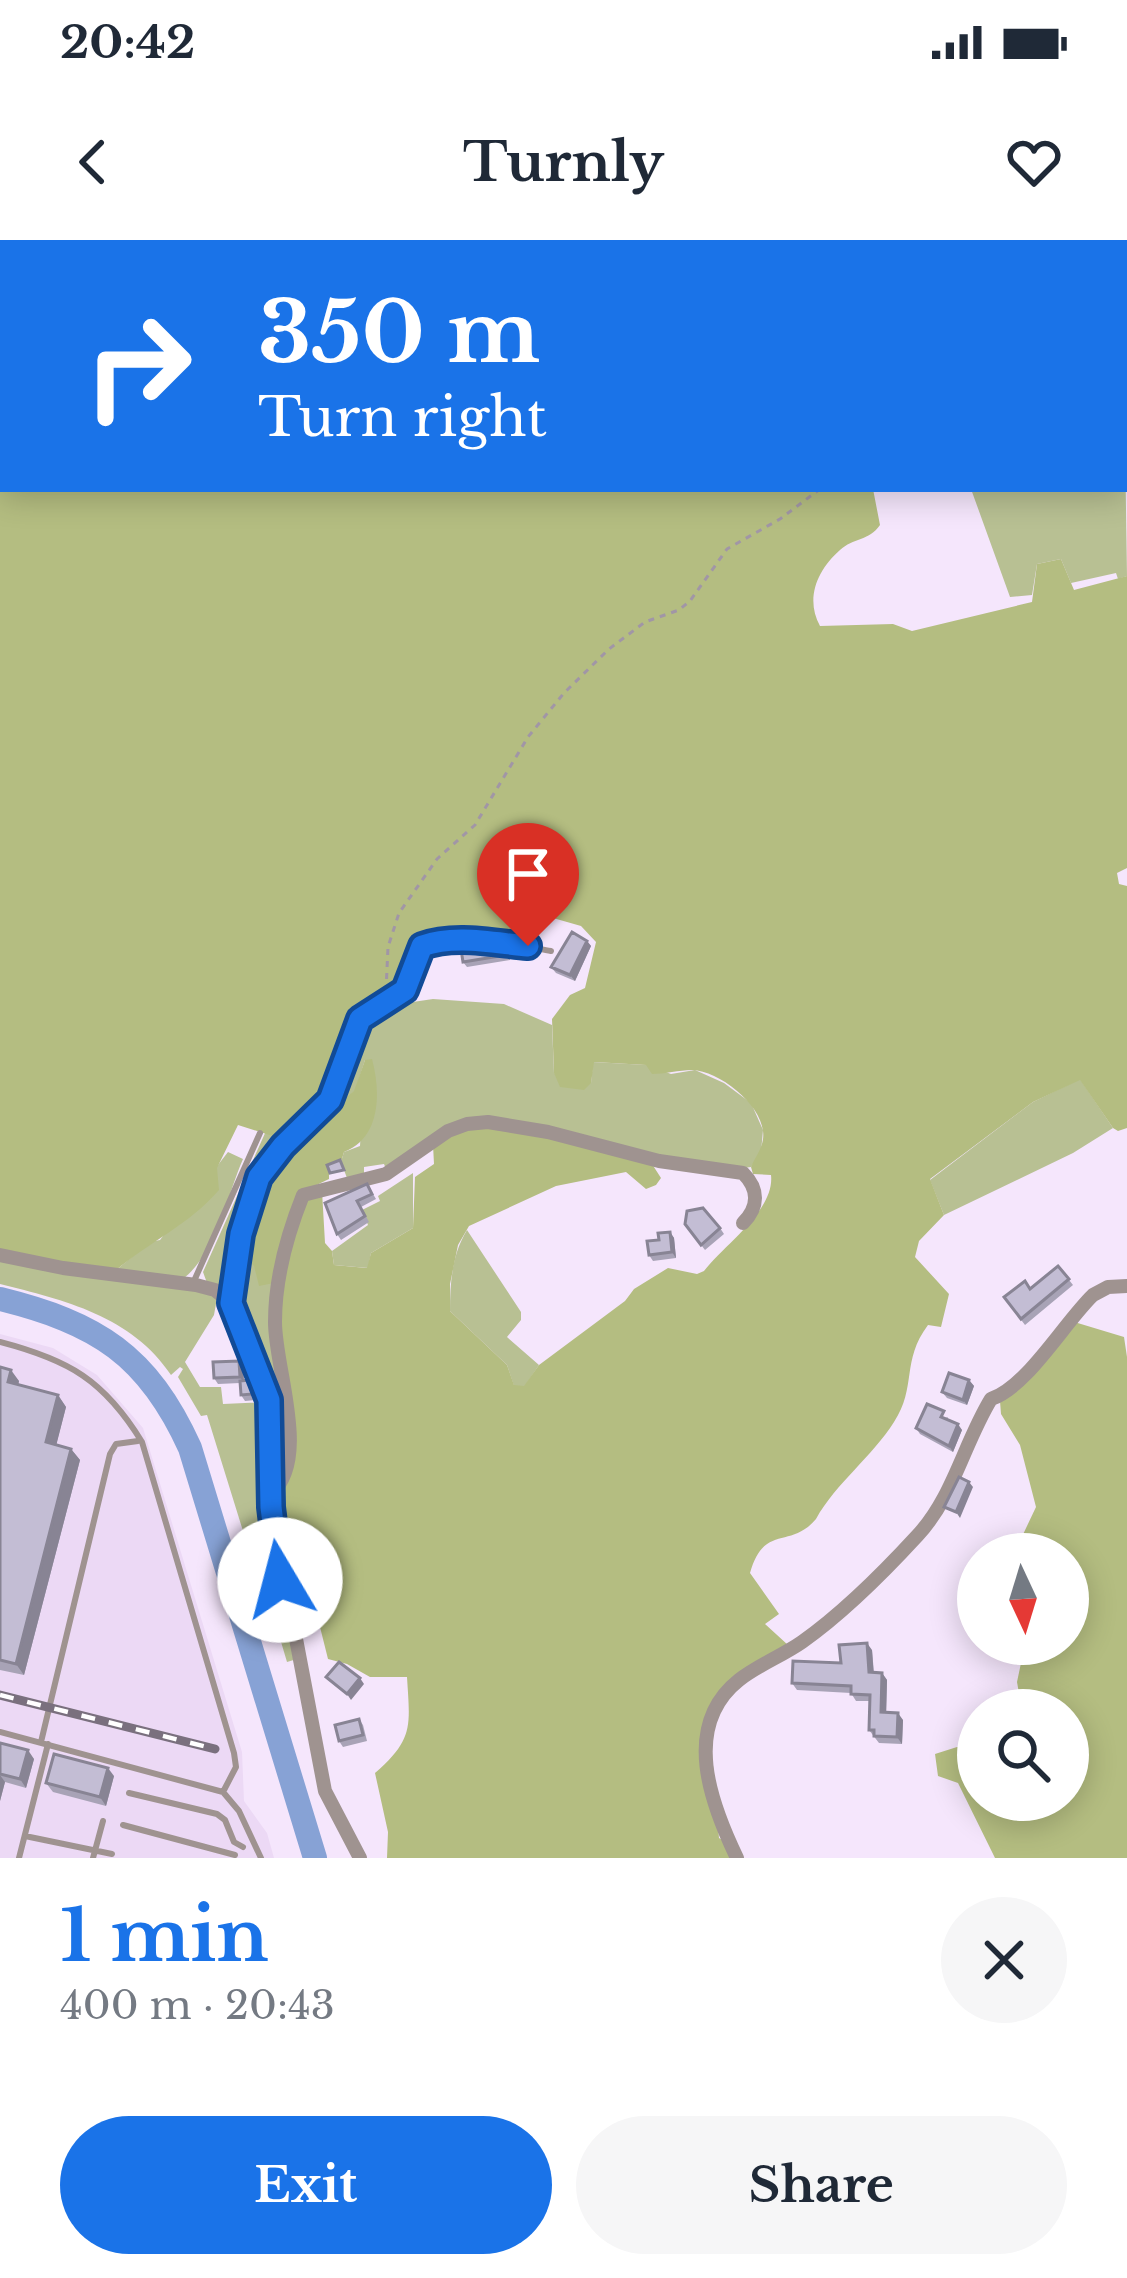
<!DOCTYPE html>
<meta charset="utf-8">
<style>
body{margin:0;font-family:"Libre Baskerville",serif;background:#f6f6f7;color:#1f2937;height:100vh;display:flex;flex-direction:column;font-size:45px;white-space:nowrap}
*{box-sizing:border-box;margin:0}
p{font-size:39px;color:#747a83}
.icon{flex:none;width:66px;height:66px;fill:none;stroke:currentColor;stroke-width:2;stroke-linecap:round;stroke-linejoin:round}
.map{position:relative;height:1618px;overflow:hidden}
.panel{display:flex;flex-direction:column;background:#fff;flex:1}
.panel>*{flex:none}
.top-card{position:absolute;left:0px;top:0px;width:1128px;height:252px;box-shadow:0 6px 30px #0003;background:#1a73e8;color:#fff;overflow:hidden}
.needle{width:78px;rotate:176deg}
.buttons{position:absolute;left:957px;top:1293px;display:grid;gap:24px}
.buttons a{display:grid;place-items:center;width:132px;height:132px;border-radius:50%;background:#fff;box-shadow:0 6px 30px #0003;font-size:60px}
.pin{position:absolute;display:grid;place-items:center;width:102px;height:102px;color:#fff;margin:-123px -51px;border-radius:50% 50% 50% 0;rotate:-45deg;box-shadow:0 0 12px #0007}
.pin .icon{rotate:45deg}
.me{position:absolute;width:132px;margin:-66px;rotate:352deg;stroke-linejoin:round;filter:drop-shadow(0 0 9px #0008)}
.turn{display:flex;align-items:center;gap:42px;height:252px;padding:0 60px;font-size:54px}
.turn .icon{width:156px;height:156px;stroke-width:2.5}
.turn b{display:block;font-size:84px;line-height:102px}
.round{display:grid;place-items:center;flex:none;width:126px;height:126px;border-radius:63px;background:#f6f6f7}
.summary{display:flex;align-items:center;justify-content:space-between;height:204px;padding:0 60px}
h1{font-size:72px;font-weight:800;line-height:90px;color:#1a73e8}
.button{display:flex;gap:24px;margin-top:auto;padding:24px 60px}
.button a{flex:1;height:138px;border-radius:72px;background:#1a73e8;color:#fff;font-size:48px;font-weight:800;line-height:138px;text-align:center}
.button a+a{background:#f6f6f7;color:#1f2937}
.status{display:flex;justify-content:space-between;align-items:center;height:84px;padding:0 60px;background:#fff;direction:ltr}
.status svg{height:33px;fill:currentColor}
header{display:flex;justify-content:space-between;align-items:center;height:156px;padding:0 60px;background:#fff;font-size:54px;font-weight:800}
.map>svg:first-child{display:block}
.built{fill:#ecd9f5}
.green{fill:#b8c093}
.forest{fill:#b4bd81}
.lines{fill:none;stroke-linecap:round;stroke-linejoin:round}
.river{stroke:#87a2d5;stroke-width:24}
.path{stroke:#a196a6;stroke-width:3;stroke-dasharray:6 6;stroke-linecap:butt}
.lane{stroke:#9f9390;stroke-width:6}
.street{stroke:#9f9390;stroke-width:14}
.rail-casing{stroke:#7a707e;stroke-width:9}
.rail{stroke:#fff;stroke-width:4.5;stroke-dasharray:14;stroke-linecap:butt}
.wall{fill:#a8a3b6}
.shaded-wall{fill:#888494}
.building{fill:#c3bdd4;stroke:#888494;stroke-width:3}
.route-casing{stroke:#114b97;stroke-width:30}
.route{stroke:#1a73e8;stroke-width:21}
</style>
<div class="status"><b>20:42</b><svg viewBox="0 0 49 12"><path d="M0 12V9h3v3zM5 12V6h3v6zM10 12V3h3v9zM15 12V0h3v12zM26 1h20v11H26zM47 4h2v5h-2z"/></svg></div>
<header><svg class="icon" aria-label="back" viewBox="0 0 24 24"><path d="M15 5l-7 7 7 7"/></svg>Turnly<svg class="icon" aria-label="heart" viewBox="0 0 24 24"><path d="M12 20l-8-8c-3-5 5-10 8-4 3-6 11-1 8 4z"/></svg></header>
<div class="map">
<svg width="1127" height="1618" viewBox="0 0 1127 1618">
<rect width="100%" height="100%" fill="#f5e6fc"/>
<path class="built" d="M0 1094 53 1108 97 1135 143 1188 242 1512 244 1561 267 1593 274 1618H0Z"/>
<path class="green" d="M1125 201 1127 336 1118 339 1116 333 1071 343 1061 319 1037 324 1032 355 1010 357 971 249H1125Z
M401 756 406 763 433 759 504 764 552 785 554 833 591 843 593 822 647 825 671 834 695 830 724 843 751 863 763 890 761 912 751 927 737 929 685 923 489 879 386 929 384 924 364 927V939L347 938 341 922 344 912 360 906 365 820 355 851 341 861H335C359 800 339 796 401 756Z
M1080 839 1113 888 1073 913 944 975 930 940 1033 862Z
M266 891 285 900 249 950 227 1051 223 1052 207 1043 203 1032Z
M228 912 243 919C227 956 216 1013 184 1038L115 1031 150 1002 160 1000Z
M413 933V988L371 1013 368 1028 334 1025 332 1011 368 985 362 970 380 961 378 956Z
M467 990 521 1072V1080L507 1097 539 1125 525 1146H514L507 1125 450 1071C450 1042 452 1015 467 990Z
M239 1012 274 1043 283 1156 284 1231 276 1233 275 1180 235 1055Z
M0 1019 202 1051 217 1058 214 1075 185 1122 200 1147H221L223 1164 267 1162 269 1235 297 1419 287 1422 257 1321 252 1320 207 1175 201 1176 178 1137 183 1129 180 1127 171 1135C132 1076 64 1060 0 1044Z"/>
<path class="forest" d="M0 0H1127L1125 201V3H3V249H873L880 285C869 301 853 298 840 310 817 330 805 359 820 386L893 384 912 391 1032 362 1037 324 1061 319 1074 350 1127 336V628L1117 633 1119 644 1127 646V888L1118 891 1113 888 1080 840 1033 862 930 939 944 975 919 1001 915 1017 949 1054 941 1087 928 1085C901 1121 917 1147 894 1182 872 1217 836 1243 816 1279 790 1310 764 1283 750 1333L779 1374 765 1384 788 1405 772 1415 709 1477 719 1598 729 1604 734 1618H387L388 1592 375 1533C414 1499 410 1486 407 1437H370L347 1424 328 1419 314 1363 310 1308 298 1303 276 1283 274 1264 288 1239 280 1107 283 1032 305 957 322 951 325 1003 332 1011 334 1025 367 1028 371 1013 413 988 415 937 434 924 433 905 467 886 513 888 652 924 661 938 656 945 646 949 626 932 556 946 469 986 458 1005 450 1044V1071L507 1125 514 1145 524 1146 539 1125 625 1061 634 1049 668 1028 697 1034 704 1031C726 1003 775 970 771 935L753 934 751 927C756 915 765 906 763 891 760 863 719 831 692 830 679 830 665 834 652 834L646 825 594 822 591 843 584 850 560 847 554 833 552 779 570 755 585 748 596 702 581 686 532 672C508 709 459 690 422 702L415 709 404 746 355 779 329 858 285 900 238 885 217 928 219 950C189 985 149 1002 115 1031L0 1011Z
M372 819C381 852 381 898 344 912L341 922 329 927V939L302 952 274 1043 259 1046 254 1026 239 1012C245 991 248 967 258 947 274 912 307 886 335 861H341L354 851 365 820Z
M1071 1081 1124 1097 1127 1117V1618H995L958 1543 938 1536 935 1514 957 1507 978 1509V1560H1068V1470H1022L1017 1442 1025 1404H1068V1314H1018V1305L1036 1267 1020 1205 1001 1174 1000 1161C1031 1145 1051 1109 1071 1081Z"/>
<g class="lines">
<path class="river" d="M0 1059C97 1083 148 1115 190 1208L315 1618"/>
<path class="path" d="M1125 13 1127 10
M386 751 388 707 399 673 437 619 475 585 528 497 564 453 609 409 645 382 679 370 690 361 727 309 780 279 820 249"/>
<path class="lane" d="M194 1041 260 893
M231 1060 241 994 259 937 283 906 330 860 360 779 405 750 423 706C461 692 512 704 551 711
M0 1102C69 1120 104 1140 142 1202L234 1513 236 1527 223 1552
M0 1492 223 1552 239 1571 261 1618
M41 1502 110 1214 116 1204 138 1201
M129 1553 217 1574 225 1580 234 1602 243 1607
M123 1585 235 1615
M25 1596 112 1614
M19 1618 48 1504
M93 1618 103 1581"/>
<path class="street" d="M0 1015 63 1028 196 1045 215 1050 231 1063 266 1145 271 1180V1267L276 1322 293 1383 325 1551 360 1618
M271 1254C311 1218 275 1130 275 1082 275 1039 287 995 303 955L386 934 448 891 467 884 488 882 548 892 659 921 743 933C759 949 759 967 743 983
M737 1618C711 1564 681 1486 739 1440 758 1425 782 1416 802 1402 843 1373 883 1333 917 1296 953 1258 964 1203 991 1159 1027 1147 1064 1083 1093 1055L1108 1047 1127 1046"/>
<g class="rail-casing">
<path id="rail" d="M0 1455 215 1509"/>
</g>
<use href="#rail" class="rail"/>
</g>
<path class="wall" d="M587 701 591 706 575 741 556 733 551 727Z
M472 702 476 710 505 707 509 712 510 720 467 727 463 722Z
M367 944 376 959 361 967 369 982 341 1000 337 994Z
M685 984 720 988 724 994 705 1010Z
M670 992 674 998 676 1018 653 1021 649 1015 659 1000Z
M1058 1026 1073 1045 1025 1085 1004 1057 1031 1049Z
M0 1127 19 1141 18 1145 58 1155 66 1167 56 1205 71 1209 80 1220 24 1435 0 1430Z
M243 1127 244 1140H250L254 1146 257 1160 245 1161 241 1155 240 1143 218 1144 214 1138Z
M969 1140 974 1146 967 1165 947 1158 942 1152Z
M948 1177 947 1179 962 1190 953 1212 920 1194 916 1188Z
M304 1316 308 1322 312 1355 300 1357 296 1351Z
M872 1410 874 1433H882L887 1440 886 1473 903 1480 902 1504 879 1503 869 1490 870 1461H856L851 1453 797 1450 792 1443Z
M359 1479 363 1485 367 1501 343 1507 339 1501Z
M0 1503 34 1519 26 1548 5 1542 0 1561Z
M114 1536 106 1566 53 1552 46 1543Z"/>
<path class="shaded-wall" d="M587 701 591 706 575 741 570 735Z
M670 992 674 998 676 1018 672 1012Z
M239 1121 243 1127 244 1143 240 1137Z
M11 1130 19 1141 16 1154 8 1142Z
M969 1140 974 1146 967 1165 963 1160Z
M58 1155 66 1167 54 1214 46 1202Z
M958 1184 962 1190 953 1212 949 1206Z
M71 1209 80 1220 24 1435 16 1424Z
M969 1242 973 1247 960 1278 956 1272Z
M304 1316 308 1322 312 1355 308 1349Z
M867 1403 872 1410 874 1439 869 1432Z
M882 1433 887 1440 886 1479 881 1472Z
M360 1438 364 1444 351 1460 347 1454Z
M898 1473 903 1480 902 1504 897 1497Z
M28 1510 34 1519 26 1548 20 1539Z
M108 1528 114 1536 106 1566 100 1557Z
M0 1535 5 1542 0 1561Z"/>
<path class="building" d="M572 692 587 701 570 735 551 727Z
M472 702 473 710 505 707 506 715 463 722 460 703Z
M340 920 344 930 330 933 327 925Z
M367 944 372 954 357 961 365 976 337 994 325 963Z
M703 968 720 988 701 1005 685 984 687 971Z
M670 992 672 1012 649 1015 647 1001 659 1000 658 993Z
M1058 1026 1069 1039 1021 1079 1004 1057 1025 1041 1030 1049Z
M239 1121 240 1137 214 1138 213 1122Z
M0 1127 11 1130 8 1142 58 1155 46 1202 71 1209 16 1424 0 1420Z
M949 1133 969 1140 963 1160 942 1152Z
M250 1140 253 1154 241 1155 240 1141Z
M927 1164 944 1171 941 1177 958 1184 949 1206 916 1188Z
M959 1237 969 1242 956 1272 944 1267Z
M304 1316 308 1349 296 1351 292 1317Z
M867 1403 869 1432 882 1433 881 1472 898 1473 897 1497 874 1496V1490H869L870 1455 851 1454V1446L792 1443 793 1421 841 1423 839 1405Z
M339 1422 360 1438 347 1454 326 1437Z
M359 1479 363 1495 339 1501 335 1485Z
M0 1503 28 1510 20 1539 0 1534Z
M54 1514 108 1528 100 1557 46 1543Z"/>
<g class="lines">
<g class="route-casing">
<path id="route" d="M280 1340 271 1267 269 1160 231 1063 241 994 259 937 283 906 330 860 360 779 405 750 422 706C455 694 494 703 528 706"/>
</g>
<use href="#route" class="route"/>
</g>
</svg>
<div class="buttons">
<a><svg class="needle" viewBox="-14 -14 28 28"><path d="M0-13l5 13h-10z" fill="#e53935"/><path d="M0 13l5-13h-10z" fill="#747a83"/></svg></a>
<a><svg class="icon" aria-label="search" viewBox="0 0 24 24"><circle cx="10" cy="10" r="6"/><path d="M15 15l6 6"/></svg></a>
</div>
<div class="pin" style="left:528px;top:706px;background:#d93025"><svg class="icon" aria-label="arrive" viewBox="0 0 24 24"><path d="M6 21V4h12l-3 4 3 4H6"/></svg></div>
<svg class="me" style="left:280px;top:1340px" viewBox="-20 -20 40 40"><circle r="19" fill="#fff"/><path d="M0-13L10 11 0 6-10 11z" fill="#1a73e8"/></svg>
<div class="top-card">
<div class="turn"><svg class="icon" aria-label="right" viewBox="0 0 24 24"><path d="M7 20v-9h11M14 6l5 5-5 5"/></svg><div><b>350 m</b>Turn right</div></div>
</div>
</div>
<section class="panel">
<div class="summary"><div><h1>1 min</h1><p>400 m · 20:43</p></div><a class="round"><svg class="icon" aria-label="close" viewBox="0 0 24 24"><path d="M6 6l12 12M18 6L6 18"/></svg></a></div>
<div class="button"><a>Exit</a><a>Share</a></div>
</section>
